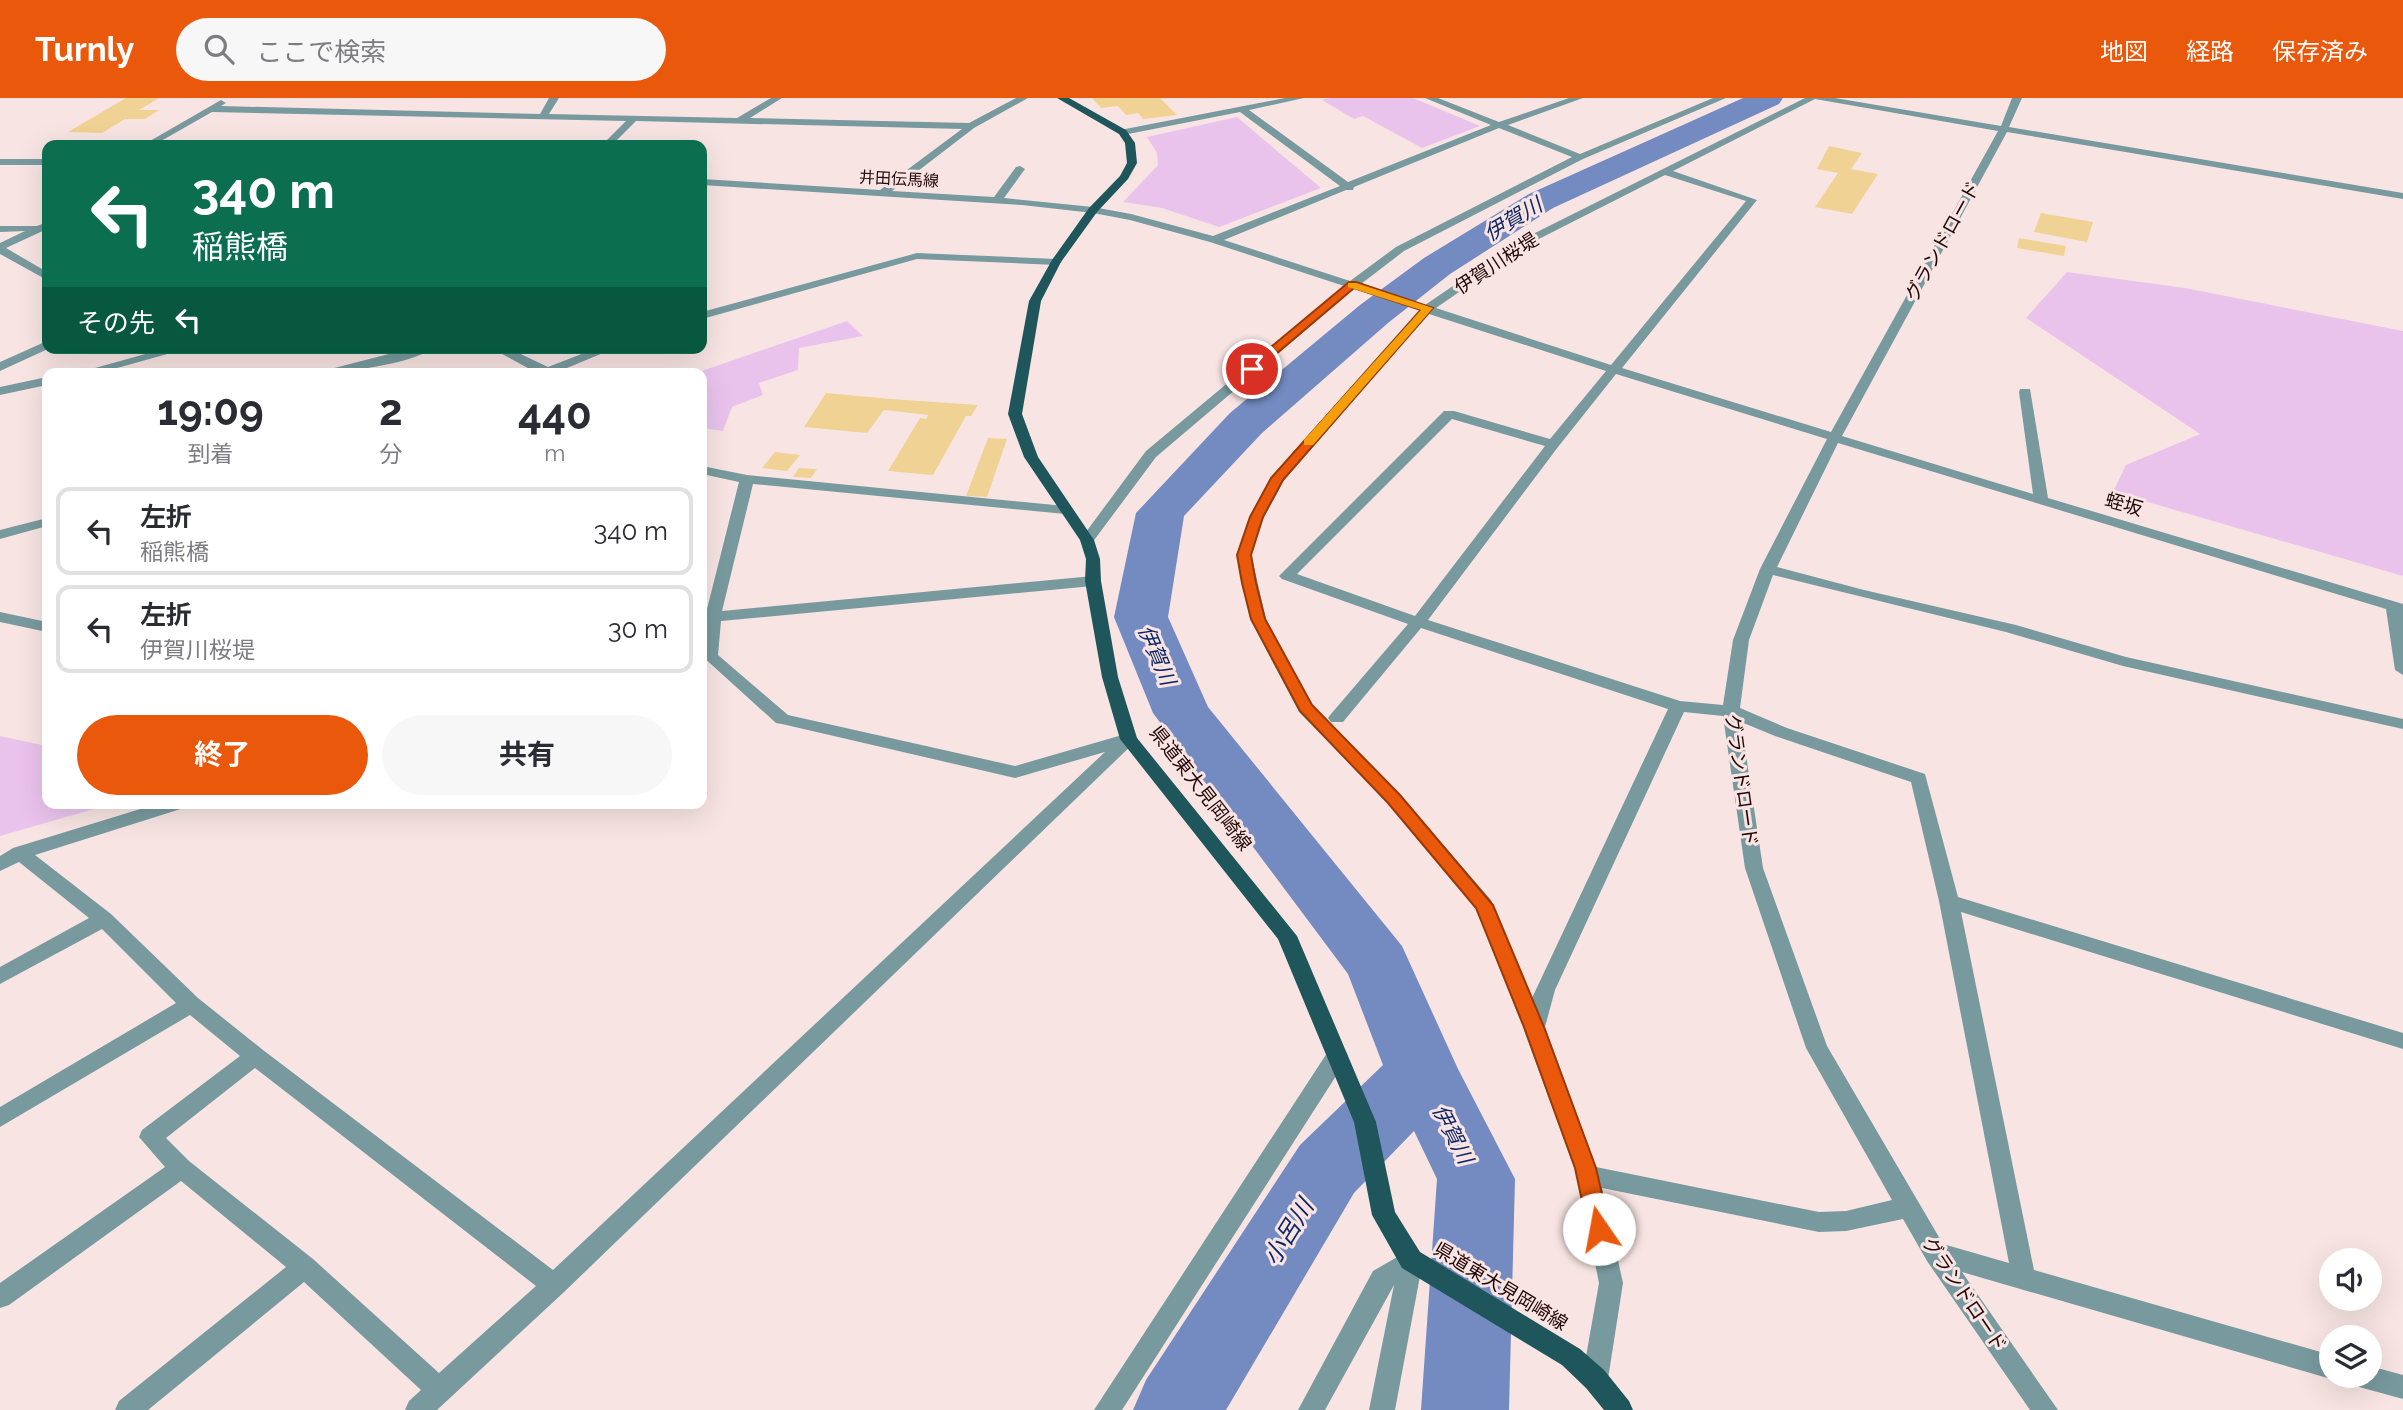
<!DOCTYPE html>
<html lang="ja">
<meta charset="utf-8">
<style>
body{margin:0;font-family:Raleway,"Noto Sans JP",sans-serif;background:#f7f7f7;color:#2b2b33;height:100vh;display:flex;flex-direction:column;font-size:26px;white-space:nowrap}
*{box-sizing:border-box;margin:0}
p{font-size:23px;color:#7c7c81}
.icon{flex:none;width:38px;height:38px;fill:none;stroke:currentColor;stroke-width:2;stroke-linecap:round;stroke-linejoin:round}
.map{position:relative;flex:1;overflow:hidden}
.details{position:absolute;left:42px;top:270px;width:665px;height:441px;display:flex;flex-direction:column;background:#fff;border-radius:14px;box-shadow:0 7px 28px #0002}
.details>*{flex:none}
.top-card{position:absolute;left:42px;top:42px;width:665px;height:214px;border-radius:14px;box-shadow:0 7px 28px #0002;background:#0b6e4f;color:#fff;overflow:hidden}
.buttons{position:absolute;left:2319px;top:1150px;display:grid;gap:14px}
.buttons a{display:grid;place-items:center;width:63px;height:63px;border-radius:50%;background:#fff;box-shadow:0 7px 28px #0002;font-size:35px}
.pin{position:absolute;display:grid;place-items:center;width:60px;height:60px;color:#fff;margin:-30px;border:4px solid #fff;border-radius:50%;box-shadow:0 2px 7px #0007}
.me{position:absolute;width:77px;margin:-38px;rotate:348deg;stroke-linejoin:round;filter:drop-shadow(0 0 5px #0008)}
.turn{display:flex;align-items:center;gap:24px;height:147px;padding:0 35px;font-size:32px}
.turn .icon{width:91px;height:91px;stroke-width:2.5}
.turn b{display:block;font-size:49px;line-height:60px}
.then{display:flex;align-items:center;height:66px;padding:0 35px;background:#0003;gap:14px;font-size:26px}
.eta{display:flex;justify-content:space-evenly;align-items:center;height:119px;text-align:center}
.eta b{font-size:42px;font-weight:700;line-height:49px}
.cta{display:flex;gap:14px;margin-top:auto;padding:14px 35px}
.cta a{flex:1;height:80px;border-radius:42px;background:#ea580c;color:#fff;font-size:28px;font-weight:700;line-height:80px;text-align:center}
.cta a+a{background:#f7f7f7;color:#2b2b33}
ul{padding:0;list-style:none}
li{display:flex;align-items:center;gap:21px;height:88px;margin:0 14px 10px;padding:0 21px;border:4px solid #e1e1e2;border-radius:14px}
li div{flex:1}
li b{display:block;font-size:26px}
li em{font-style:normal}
header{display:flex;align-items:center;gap:42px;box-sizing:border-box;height:98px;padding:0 35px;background:#ea580c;color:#fff}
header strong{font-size:33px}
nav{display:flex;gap:38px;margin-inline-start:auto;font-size:24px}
.search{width:490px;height:63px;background:#f7f7f7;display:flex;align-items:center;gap:18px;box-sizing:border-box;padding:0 24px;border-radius:38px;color:#7c7c81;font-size:26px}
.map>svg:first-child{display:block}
.green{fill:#eac3ec}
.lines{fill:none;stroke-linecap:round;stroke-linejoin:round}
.river{fill:#738bc1;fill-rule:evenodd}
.building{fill:#f0d294}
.minor{fill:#789a9e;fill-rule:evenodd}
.major{fill:#1e565c;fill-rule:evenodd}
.route{fill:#ea580c;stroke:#983908;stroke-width:2}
.slow{fill:#f59e0b}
.labels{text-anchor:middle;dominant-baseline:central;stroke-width:6;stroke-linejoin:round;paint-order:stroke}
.far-street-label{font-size:16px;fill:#230606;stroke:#f8e5e3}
.street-label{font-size:19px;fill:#230606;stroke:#f8e5e3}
.water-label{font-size:21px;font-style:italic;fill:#0f2666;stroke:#f8e5e3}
.near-water-label{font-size:24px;font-style:italic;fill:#0f2666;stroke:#f8e5e3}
</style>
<header>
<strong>Turnly</strong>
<div class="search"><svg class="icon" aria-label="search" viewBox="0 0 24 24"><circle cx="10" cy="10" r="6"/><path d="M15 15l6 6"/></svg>ここで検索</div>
<nav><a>地図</a><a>経路</a><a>保存済み</a></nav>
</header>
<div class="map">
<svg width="2403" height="1312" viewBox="0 0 2403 1312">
<rect width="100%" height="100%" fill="#f8e5e3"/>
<path class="green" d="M1330 0H1413L1480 28 1422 50 1363 18 1354 21 1322 2Z
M1237 19 1321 90 1219 129 1162 110 1123 104 1158 67 1157 55 1147 39Z
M2067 174 2185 190 2403 233V478L2113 394 2126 367 2200 336 2026 220Z
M847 223 863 238 799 250 798 272 759 285 763 297 732 309 723 333 702 330V275H696Z
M0 638 47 648V705H115L0 738Z"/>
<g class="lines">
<path class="river" d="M1743 0H1783L1779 6 1553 110 1450 176 1388 225 1262 335 1184 418 1168 519 1208 609 1402 848 1458 971 1515 1081 1509 1312H1421L1437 1081 1414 1033 1354 1095 1226 1312H1133L1146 1282 1300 1047 1383 967 1348 876 1153 615 1114 519 1136 415 1230 315 1360 207 1424 160 1529 96Z"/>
</g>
<path class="building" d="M126 0H159L139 12H159L145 21H125L102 35 68 34Z
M1092 0H1160L1177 17 1143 21 1138 15 1126 17 1118 8 1101 10Z
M1829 48 1862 55 1851 71 1878 76 1852 116 1815 109 1838 75 1817 71Z
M2041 115 2093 124 2087 144 2034 134Z
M2019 140 2066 148 2064 158 2017 150Z
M826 295 891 301 978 307 971 318H966L933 377 888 373 920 320 926 321 928 317 884 312 867 335 804 329Z
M988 340 1007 341 987 399 966 398Z
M775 354 800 357 787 373 762 370Z
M799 370 817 371 811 380 793 379Z"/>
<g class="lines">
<path class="minor" d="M549 0H559L549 16 737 20 771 0H782L750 20 969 25 1016 0H1028L974 30 892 93 994 99 1016 69 1020 68 1025 71 1004 100 1093 109 1131 116 1213 138 1340 88 1240 14 1123 37 1120 36V32L1285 0H1304L1249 12 1348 84 1491 27 1425 0H1438L1499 24 1569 0H1583L1508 27 1580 56 1713 0H1726L1583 61 1404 153 1361 186 1425 207 1519 143 1805 0H1835L2001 28 2012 0H2022L2009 29 2403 95V101L2007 34 1842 338 2033 396 2019 294 2020 291H2030L2048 400 2403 506V577L2395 572 2386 511 1838 345 1777 469 1864 492 2016 527 2126 559 2403 621V631L2123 568 2006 534 1773 477 1749 542 1740 610 1787 630 1925 676 1958 799 2403 935V951L1961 814 2034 1172 2331 1257V1278H2340L2331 1281 1962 1174 2058 1312H2030L1927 1163 1903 1121 1846 1133 1819 1134 1602 1090 1623 1185 1608 1281 1604 1290 1595 1293 1586 1290 1582 1281 1599 1185 1577 1077 1523 929 1476 810 1388 705 1299 614 1250 521 1237 456 1250 419 1273 377 1419 212 1354 191 1156 359 1092 445 1087 446 1080 442 1146 353 1344 188 1210 144 1130 122 1093 115 1022 107 702 87V81L880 92 962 31 636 23 612 47H602L626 23 212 14 154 47H143L221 2 226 5 221 8 540 16ZM1815 1 1998 33 1831 334 1622 270 1757 102 1673 73ZM1499 30 1572 59 1396 149 1350 183 1224 142 1346 92H1353L1354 89ZM1665 77 1746 103 1611 267 1436 210 1527 147ZM1429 216 1606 273 1550 341 1454 313H1444L1279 478 1282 481 1408 526 1331 616 1328 620 1331 624H1343L1421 530 1668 611 1532 900 1491 802 1400 697 1312 607 1266 521 1251 456 1264 419 1284 382ZM1616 276 1827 341 1760 471 1733 542 1723 607 1680 603 1428 522 1558 349ZM1452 321 1545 348 1415 518 1297 476ZM1684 614 1723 618 1745 770 1806 950 1892 1102 1846 1113 1819 1114 1596 1069 1545 929 1555 892ZM1741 624 1775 638 1911 684 1939 803 2009 1165 1943 1146 1827 948 1763 770Z
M0 61H47V67H0Z
M47 124V131L6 150 47 174V182L0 156V145L25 133 0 134V128H37Z
M917 155 1056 161 1062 164 1056 167 917 161 702 221V214Z
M47 243V250H50L0 273V264Z
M167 250H189L99 275H77Z
M412 250H433C412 266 343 275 315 275Z
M491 250H508L548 269 597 250H615L555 275H537Z
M47 279V287L0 297V289Z
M702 368 747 377 1065 408 1072 412 1065 416 753 386 722 513 1093 478 1101 483 1093 488 721 523 718 557 788 617 1015 668 1129 635 1138 641 563 1195 437 1312H405L409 1303 421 1292 304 1184 148 1312H115L119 1303 286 1169 181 1083 9 1207 0 1210V1185L165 1069 139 1039 142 1032 240 958 190 917 0 1029V1009L176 905 102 831 0 886V869L89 820 19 764 0 773V758L13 750 160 705H190L187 709 35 757 111 816 198 900 263 952 553 1172 1105 654 1015 680 782 626 776 625 702 558 705 524 702 525V515H706L739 384 702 376ZM255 970 536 1188 439 1275 313 1161 189 1063 166 1040Z
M47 420V428L0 441V432Z
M0 514 47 524V534L0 524Z
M1337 949 1345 952 1348 958 1345 964 1122 1312H1094L1329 952Z
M1411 1151 1420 1154 1423 1162 1395 1312H1369L1394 1187 1325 1312H1298L1373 1173Z
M2370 1268 2403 1277V1301L2352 1287 2348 1278H2370Z"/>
<path class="major" d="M1057 0H1069L1126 32 1135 45 1137 65 1128 81 1097 114 1061 164 1041 203 1022 316 1038 359 1094 442 1100 461 1101 483 1118 579 1137 640 1297 838 1376 1024 1395 1114 1420 1154 1580 1251 1604 1272 1629 1303 1633 1312H1604L1586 1290 1562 1267 1402 1170 1372 1117 1354 1024 1278 841 1120 641 1102 579 1085 483 1086 461 1080 442 1024 359 1008 316 1029 203 1052 162 1089 110 1120 78 1127 65 1125 45 1119 36Z"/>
</g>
<path class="route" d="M1349 184H1356L1433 210 1283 382 1263 419 1251 457 1256 485 1265 521 1312 607 1400 697 1493 807 1544 929 1596 1070 1610 1131 1607 1138 1599 1141 1592 1138 1588 1131 1575 1070 1524 929 1476 810 1388 705 1300 613 1251 521 1242 485 1237 457 1250 419 1271 380 1421 212 1354 190 1256 273H1248V268Z"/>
<path class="slow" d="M1348 185H1356L1433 210 1313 347H1304V342L1421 212 1348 189Z"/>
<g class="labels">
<g class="far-street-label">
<text transform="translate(899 81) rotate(3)">井田伝馬線</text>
</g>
<g class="street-label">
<text transform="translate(1942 143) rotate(-61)">グランドロード</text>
<text transform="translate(1496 165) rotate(-33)">伊賀川桜堤</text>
<text transform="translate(2124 406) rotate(16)">蛭坂</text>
<text transform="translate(1742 682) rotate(82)">グランドロード</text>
<text transform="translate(1201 690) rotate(52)">県道東大見岡崎線</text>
<text transform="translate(1501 1188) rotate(31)">県道東大見岡崎線</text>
<text transform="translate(1965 1196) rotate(56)">グランドロード</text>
</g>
<g class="water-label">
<text transform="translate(1513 121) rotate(-31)">伊賀川</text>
<text transform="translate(1157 557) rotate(67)">伊賀川</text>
<text transform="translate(1453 1036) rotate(63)">伊賀川</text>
</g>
<g class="near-water-label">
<text transform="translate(1288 1134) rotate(-58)">小呂川</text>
</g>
</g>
</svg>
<div class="buttons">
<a><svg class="icon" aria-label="sound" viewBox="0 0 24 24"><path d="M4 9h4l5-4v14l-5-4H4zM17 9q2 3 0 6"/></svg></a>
<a><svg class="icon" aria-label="layers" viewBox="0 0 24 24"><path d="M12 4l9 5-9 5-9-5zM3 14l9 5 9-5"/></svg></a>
</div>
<div class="pin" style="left:1252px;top:271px;background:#d93025"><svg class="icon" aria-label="arrive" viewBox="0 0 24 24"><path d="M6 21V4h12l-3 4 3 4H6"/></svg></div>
<svg class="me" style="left:1599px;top:1131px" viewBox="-20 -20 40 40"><circle r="19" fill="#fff"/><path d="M0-13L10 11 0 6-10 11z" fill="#ea580c"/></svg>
<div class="top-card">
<div class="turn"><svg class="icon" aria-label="left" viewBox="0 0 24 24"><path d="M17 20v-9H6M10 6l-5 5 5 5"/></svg><div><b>340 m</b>稲熊橋</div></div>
<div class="then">その先<svg class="icon" aria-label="left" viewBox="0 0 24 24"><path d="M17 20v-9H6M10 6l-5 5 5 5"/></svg></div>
</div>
<section class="details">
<div class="eta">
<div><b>19:09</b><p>到着</p></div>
<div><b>2</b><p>分</p></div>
<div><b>440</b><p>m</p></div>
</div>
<ul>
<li><svg class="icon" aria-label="left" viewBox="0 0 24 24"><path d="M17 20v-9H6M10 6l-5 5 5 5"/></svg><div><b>左折</b><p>稲熊橋</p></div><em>340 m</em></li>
<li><svg class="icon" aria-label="left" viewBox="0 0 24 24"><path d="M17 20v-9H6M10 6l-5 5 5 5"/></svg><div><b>左折</b><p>伊賀川桜堤</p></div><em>30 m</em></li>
</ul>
<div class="cta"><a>終了</a><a>共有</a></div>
</section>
</div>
